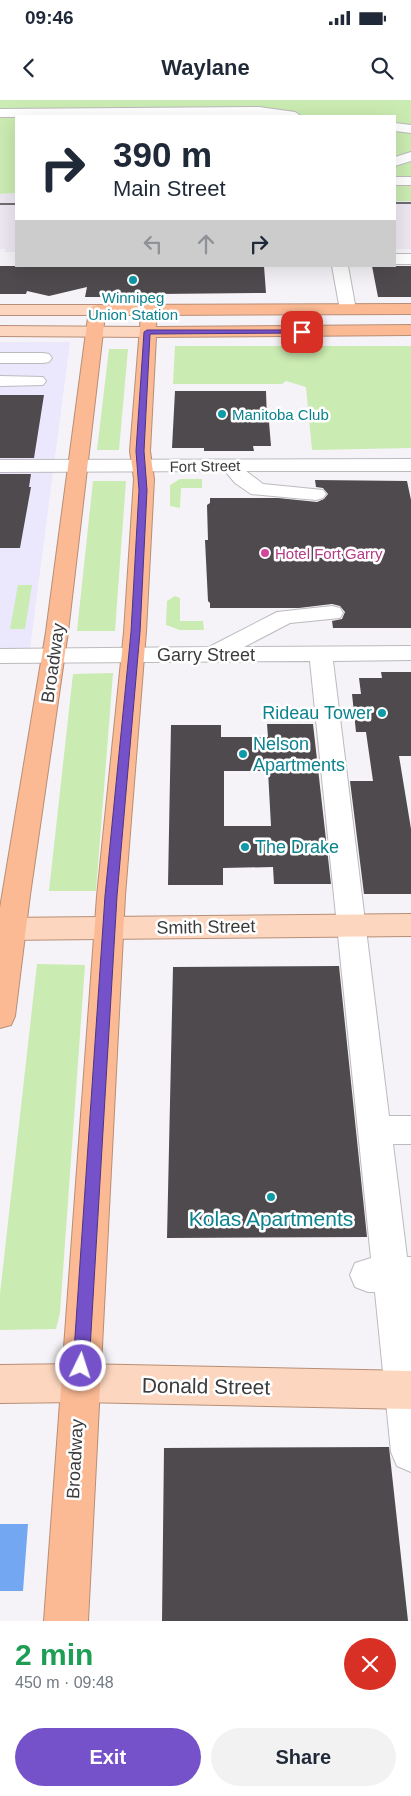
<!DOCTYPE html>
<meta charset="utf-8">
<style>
body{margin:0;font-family:Helvetica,sans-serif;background:#f2f2f3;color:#1f2937;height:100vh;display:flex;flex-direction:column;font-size:19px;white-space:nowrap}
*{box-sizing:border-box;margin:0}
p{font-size:16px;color:#747a83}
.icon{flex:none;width:28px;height:28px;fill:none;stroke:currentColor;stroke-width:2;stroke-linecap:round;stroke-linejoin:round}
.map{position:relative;height:1521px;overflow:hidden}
.side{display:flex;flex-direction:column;background:#fff;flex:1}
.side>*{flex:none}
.guide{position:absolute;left:15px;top:15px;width:381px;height:152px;border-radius:0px;box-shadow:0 5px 20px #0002;background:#fff;color:#1f2937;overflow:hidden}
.pin{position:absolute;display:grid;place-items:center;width:42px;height:42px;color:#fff;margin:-21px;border-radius:10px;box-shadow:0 2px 8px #0006}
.me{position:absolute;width:55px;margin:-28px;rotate:4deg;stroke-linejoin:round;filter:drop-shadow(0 0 4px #0008)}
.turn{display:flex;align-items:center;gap:18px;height:105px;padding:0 15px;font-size:22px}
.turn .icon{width:65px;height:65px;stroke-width:2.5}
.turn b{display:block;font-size:35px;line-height:42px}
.lanes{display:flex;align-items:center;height:48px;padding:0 15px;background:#0003;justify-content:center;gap:25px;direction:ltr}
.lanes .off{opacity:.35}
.round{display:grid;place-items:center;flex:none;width:52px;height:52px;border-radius:26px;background:#f2f2f3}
.overview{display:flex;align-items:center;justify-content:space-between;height:85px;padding:0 15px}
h1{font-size:30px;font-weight:800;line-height:38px;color:#1e9e55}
.button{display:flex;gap:10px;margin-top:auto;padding:10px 15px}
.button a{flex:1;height:58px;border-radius:30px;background:#7551ca;color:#fff;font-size:20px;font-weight:800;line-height:58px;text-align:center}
.button a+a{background:#f2f2f3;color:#1f2937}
.status{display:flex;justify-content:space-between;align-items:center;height:35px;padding:0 25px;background:#fff;direction:ltr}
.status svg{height:14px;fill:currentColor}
header{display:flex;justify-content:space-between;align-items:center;height:65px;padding:0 15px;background:#fff;font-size:22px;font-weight:800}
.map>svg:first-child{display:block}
.commercial{fill:#ebe7fd}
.built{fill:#ece7f1}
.green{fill:#caebb1}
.water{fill:#74a7f2}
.building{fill:#4f4a4d;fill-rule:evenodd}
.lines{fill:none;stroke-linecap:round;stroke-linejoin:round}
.minor-casing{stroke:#bcbabe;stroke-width:2}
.major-casing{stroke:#b88e76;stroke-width:2}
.highway-casing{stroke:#b88e76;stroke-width:2}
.minor{fill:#fff;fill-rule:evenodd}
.major{fill:#fdd6bf;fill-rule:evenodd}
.highway{fill:#fbba94;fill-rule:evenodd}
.rail{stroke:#6f6d6f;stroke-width:2}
.route{fill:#7551ca;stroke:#4c3583}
.culture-dot{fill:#0f9aa8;stroke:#fff;stroke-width:2}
.hotel-dot{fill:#d1479c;stroke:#fff;stroke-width:2}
.labels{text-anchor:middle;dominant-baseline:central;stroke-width:5;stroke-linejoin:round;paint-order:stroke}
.far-culture-label{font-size:15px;fill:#0d838f;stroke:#fff}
.far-street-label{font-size:15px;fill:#3d3c3d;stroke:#fff}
.far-hotel-label{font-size:15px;fill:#b23c85;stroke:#fff;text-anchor:start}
.street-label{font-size:18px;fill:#3d3c3d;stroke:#fff}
.culture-label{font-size:18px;fill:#0d838f;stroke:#fff;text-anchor:start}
.near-culture-label{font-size:21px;fill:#0d838f;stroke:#fff}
.near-street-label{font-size:21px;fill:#3d3c3d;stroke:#fff}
</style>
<div class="status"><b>09:46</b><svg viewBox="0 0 49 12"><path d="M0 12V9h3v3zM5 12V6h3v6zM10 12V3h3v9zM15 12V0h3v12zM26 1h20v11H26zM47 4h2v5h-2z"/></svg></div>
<header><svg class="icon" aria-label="back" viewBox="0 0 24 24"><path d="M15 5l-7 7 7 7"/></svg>Waylane<svg class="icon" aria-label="search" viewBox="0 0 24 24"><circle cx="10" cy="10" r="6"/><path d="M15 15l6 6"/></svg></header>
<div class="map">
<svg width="411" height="1521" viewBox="0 0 411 1521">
<rect width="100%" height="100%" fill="#f5f3f7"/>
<path class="commercial" d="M0 242H70L29 556H0Z"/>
<path class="built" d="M16 93V152H5V149H0V94Z
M395 101H411V149H395Z"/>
<path class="green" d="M0 0H411V101H395V16H16V93L0 94Z
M175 246H411V348L312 350 306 287 286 281 282 284H173Z
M109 249H128L119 350H97Z
M180 379H202V388H181L180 408 170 406V385Z
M93 381H126L115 531H77Z
M18 485H32L25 529H10Z
M175 496 180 498V521H203L204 530H180L166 525 167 501Z
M113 573 96 791H49L73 574Z
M37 864 85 865 60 1213 56 1229 0 1230V1194Z"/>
<path class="water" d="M0 1424H28L23 1491H0Z"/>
<path class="building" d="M0 166H264L266 193 158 194 157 197 106 199 103 197H85L87 187 49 196 27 191 26 194H0Z
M372 166H411V197H378Z
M175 291H266L267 322H269L271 346H253L254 351H204V348H172Z
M0 295H44L34 358H0Z
M0 374H31L29 387H31L20 448H0Z
M315 380 407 381 411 400V528H333L332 521 342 519 345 512 340 506 332 504 299 508H210V503L208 501 205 440H208L207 405 210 403V398H278L317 402 324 399 328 394 323 388 316 387Z
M381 572H411V656H399L411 729V794H364L350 681H373L366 632H356L352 594H361L359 578H382Z
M267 624H313L331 784H274L273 767 223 768V785H168L171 625H221V637H268ZM224 671H268L271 726H224Z
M339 866 367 1137 167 1138 173 867Z
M389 1347 408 1521H162L164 1348Z"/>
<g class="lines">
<g class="minor-casing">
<path id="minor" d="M259 7 295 12 301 16 0 17V9Z
M395 23 411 25V33L395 31Z
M411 52V61L395 66V57Z
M395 77H411V85H395Z
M395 154H411V164H395Z
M332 166H348L356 210 354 213H342L340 210Z
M0 253H43L49 254 52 258 49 262 43 263H0Z
M0 276 43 277 46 281 43 285 0 286Z
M411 359V371H246L263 384 323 390 326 394 323 398 316 400 251 394 235 383 225 371 0 372V360Z
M332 506 340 508 343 513 340 518 290 523 244 547 411 546V560L333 561 389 1016H411V1044H393L407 1157H411V1372L397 1366 391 1352 375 1192H368L355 1187 350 1175 355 1163 371 1158 310 561 0 563V549L209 547 277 512Z"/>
</g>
<g class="major-casing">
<path id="major" d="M0 205H97L103 207 105 210 103 213 97 215H0Z
M0 226 147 227 153 228 155 232 153 236 147 237 0 236Z
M411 814V836L0 840V818Z
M80 1264 411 1271V1309L80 1302 0 1303V1265Z"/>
</g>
<g class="highway-casing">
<path id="highway" d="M411 204V214L157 215 156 227 411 225V235L156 237 150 351 154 379 146 532 125 796 88 1521H44L97 796 124 532 134 379 130 351 141 215H105L68 532 30 795 15 916 11 925 0 928V808L46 532 89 210 91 207 97 205Z"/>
</g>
<use href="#minor" class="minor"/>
<use href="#major" class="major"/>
<use href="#highway" class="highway"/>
<path class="rail" d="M395 103H411
M0 104H16"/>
</g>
<path class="route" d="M302 230H304V233L150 234 144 351 147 390 140 532 117 796 89 1266 87 1272 81 1274 75 1272 73 1266 105 796 131 532 139 390 136 351 144 232 147 230Z"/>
<g class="culture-dot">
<circle cx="133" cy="180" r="5"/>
<circle cx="222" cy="314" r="5"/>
<circle cx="382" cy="613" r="5"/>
<circle cx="243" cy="654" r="5"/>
<circle cx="245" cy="747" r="5"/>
<circle cx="271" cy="1097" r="5"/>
</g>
<circle class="hotel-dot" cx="265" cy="453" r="5"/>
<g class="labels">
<g class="far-culture-label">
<text x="133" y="197">Winnipeg<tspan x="133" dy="17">Union Station</tspan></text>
<text x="232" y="314" text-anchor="start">Manitoba Club</text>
</g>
<g class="far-street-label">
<text transform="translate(205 366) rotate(-1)">Fort Street</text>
</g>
<g class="far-hotel-label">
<text x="275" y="453">Hotel Fort Garry</text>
</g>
<g class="street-label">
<text x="206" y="555">Garry Street</text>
<text transform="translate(53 563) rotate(-82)">Broadway</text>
<text transform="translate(206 827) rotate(-1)">Smith Street</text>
<text transform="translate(75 1359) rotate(-87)">Broadway</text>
</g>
<g class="culture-label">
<text x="372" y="613" text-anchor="end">Rideau Tower</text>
<text x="253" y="644">Nelson<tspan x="253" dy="21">Apartments</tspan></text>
<text x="255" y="747">The Drake</text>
</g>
<g class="near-culture-label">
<text x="271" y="1118">Kolas Apartments</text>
</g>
<g class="near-street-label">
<text transform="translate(206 1286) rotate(1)">Donald Street</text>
</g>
</g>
</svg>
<div class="pin" style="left:302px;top:232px;background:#d93025"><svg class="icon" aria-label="arrive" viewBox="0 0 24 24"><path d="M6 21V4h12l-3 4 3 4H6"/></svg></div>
<svg class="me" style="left:81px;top:1266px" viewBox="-20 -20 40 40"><circle r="17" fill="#7551ca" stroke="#fff" stroke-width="3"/><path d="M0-11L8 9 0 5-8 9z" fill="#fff"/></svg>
<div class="guide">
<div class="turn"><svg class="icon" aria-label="right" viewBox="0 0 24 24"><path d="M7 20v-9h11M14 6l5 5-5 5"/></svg><div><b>390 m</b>Main Street</div></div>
<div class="lanes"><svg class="icon off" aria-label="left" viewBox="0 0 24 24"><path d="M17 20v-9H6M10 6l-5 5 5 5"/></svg><svg class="icon off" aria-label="ahead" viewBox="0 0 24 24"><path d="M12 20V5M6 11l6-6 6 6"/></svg><svg class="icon" aria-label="right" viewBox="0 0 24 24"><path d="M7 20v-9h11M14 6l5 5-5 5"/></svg></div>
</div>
</div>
<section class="side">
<div class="overview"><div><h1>2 min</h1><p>450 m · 09:48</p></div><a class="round" style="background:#d93025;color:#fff"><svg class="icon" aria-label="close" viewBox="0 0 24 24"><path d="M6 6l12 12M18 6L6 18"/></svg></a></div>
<div class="button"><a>Exit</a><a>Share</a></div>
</section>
